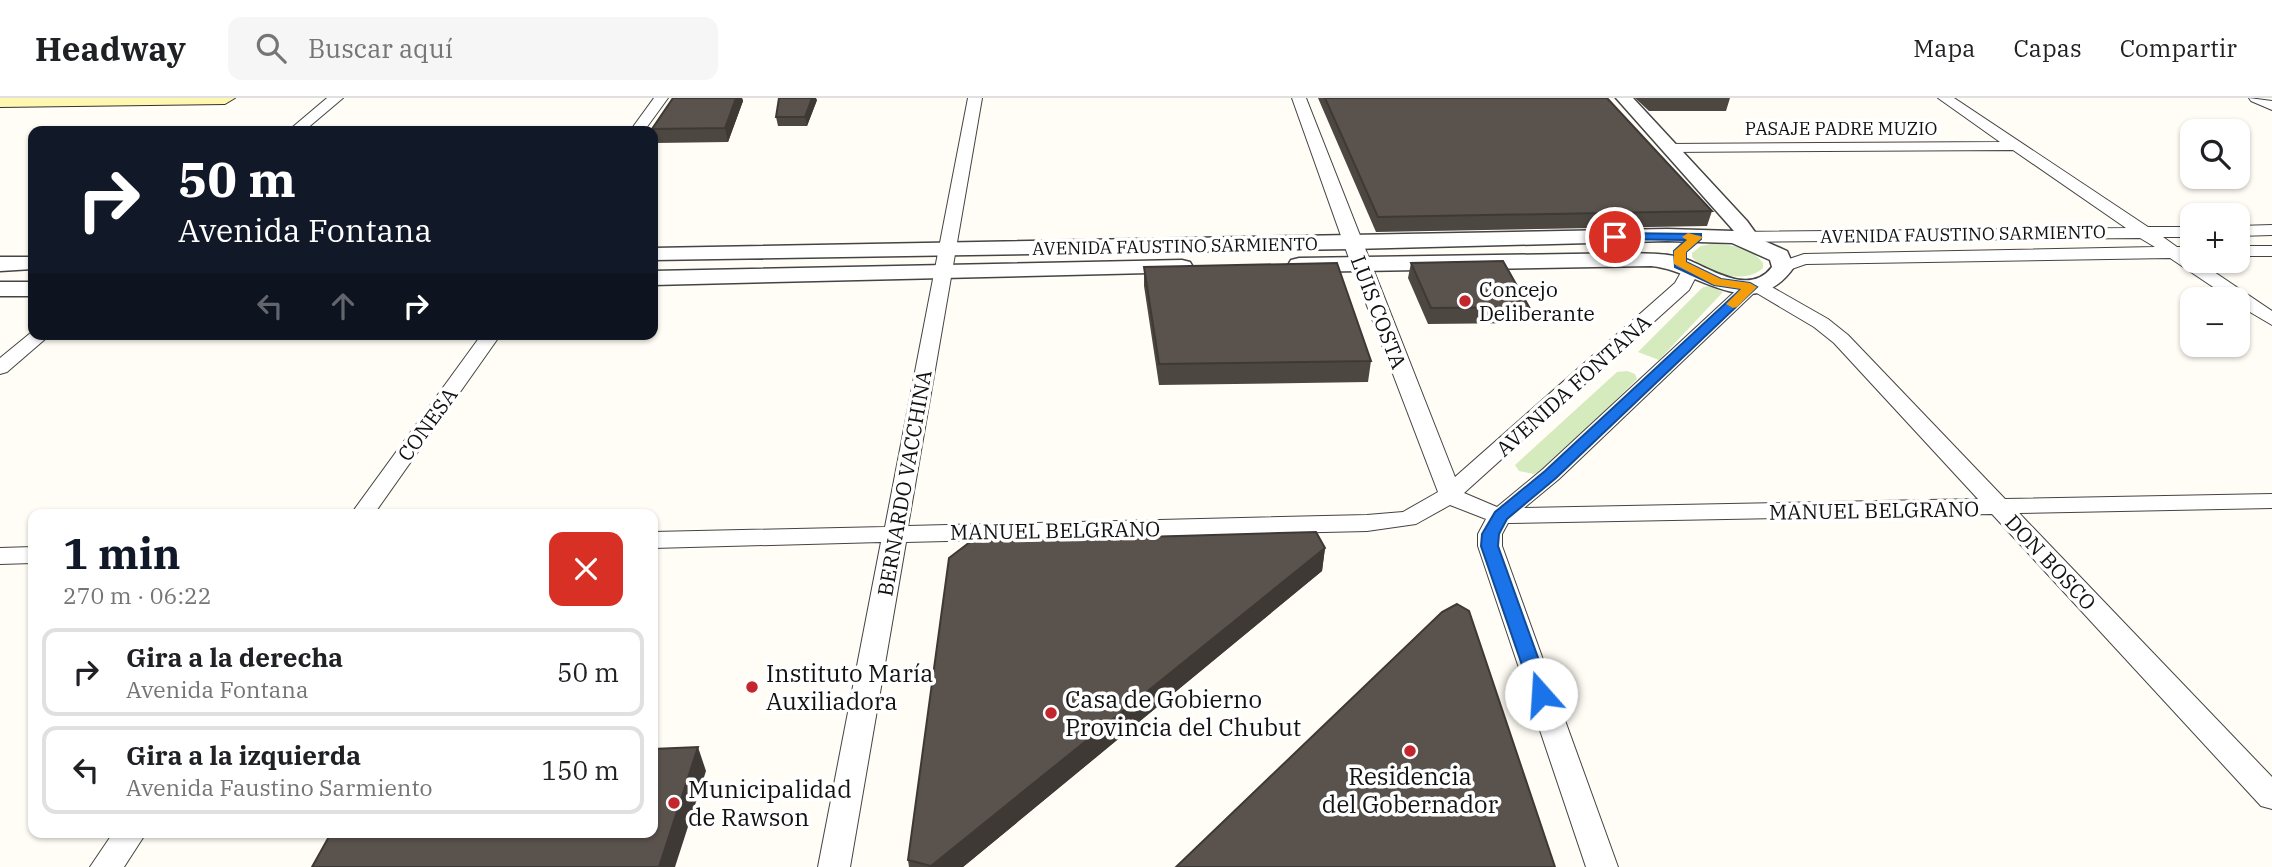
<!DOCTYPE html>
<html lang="es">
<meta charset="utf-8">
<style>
body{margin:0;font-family:"IBM Plex Serif",serif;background:#f6f6f6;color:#202124;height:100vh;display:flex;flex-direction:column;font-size:26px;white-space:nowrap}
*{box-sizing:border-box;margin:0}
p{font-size:23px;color:#757577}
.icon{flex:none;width:38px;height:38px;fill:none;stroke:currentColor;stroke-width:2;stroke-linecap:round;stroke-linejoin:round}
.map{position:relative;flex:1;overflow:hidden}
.drawer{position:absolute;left:28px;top:411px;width:630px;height:329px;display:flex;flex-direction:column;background:#fff;border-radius:14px;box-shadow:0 2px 5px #0004}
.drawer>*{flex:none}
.guide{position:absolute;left:28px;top:28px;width:630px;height:214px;border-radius:14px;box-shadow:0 2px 5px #0004;background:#111827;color:#fff;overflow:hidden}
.tools{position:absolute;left:2180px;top:21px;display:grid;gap:14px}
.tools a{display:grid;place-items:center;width:70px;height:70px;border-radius:14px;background:#fff;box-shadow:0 2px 5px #0004;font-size:35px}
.pin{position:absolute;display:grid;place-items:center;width:60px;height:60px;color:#fff;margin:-30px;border:4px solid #fff;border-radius:50%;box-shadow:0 2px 7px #0007}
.me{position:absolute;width:77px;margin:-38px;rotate:341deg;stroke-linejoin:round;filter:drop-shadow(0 0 5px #0008)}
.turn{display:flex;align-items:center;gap:24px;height:147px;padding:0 35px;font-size:32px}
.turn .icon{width:91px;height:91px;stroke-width:2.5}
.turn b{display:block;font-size:49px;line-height:60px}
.lanes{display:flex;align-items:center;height:66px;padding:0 35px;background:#0003;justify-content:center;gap:35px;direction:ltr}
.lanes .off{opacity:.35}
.round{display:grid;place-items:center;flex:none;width:74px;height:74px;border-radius:14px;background:#f6f6f6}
.overview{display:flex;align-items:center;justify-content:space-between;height:119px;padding:0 35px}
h1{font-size:42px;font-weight:800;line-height:52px;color:#111827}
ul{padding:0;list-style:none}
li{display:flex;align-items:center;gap:21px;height:88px;margin:0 14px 10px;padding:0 21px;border:4px solid #e0e0e0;border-radius:14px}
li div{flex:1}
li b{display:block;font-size:26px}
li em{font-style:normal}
header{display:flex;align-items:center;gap:42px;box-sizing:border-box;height:98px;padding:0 35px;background:#fff;border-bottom:2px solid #e0e0e0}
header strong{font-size:33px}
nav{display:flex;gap:38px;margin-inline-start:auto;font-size:24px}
.search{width:490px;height:63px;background:#f6f6f6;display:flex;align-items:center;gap:18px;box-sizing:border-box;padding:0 24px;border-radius:14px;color:#757577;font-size:26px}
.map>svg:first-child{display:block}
.green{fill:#d5ebbd}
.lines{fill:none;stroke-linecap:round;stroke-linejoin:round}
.minor-casing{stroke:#444;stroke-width:2}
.tertiary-casing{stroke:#444;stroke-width:3}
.secondary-casing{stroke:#333;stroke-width:2}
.minor{fill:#fff;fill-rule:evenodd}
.tertiary{fill:#fff;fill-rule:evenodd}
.secondary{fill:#fff6b0;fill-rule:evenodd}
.wall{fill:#4d4742}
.shaded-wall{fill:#3f3936}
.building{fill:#5a524d;stroke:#3f3936;stroke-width:2}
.route{fill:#1a73e8;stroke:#114b97;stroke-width:2}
.slow{fill:#f59e0b}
.poi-dot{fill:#c4262e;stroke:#fff;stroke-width:2.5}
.labels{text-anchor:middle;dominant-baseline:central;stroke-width:7;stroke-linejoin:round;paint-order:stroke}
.far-street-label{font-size:18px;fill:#111;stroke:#fff}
.poi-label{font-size:21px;fill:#111;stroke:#fff;text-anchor:start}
.street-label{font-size:21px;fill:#111;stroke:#fff}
.near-poi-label{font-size:24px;fill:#111;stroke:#fff;text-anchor:start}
</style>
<header>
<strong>Headway</strong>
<div class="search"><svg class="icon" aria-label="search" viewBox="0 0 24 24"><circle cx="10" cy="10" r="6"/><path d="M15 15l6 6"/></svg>Buscar aquí</div>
<nav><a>Mapa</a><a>Capas</a><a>Compartir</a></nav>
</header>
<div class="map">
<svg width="2272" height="769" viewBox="0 0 2272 769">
<rect width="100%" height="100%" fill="#fffdf5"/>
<path class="green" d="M1710 146C1729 146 1751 149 1763 165V170C1746 187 1706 176 1692 159V155L1701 148Z
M1710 188 1723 194 1659 262 1638 254 1703 189Z
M1627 273 1635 276 1637 281 1551 367 1534 376 1519 373 1515 367 1617 274Z"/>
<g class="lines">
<g class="minor-casing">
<path id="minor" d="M327 0H343L304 33H288Z
M654 0H668L644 33H630Z
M968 0H982L908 428 1367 417 1403 414 1438 394 1351 166 1292 0H1306L1455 379 1675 185 1684 169H1696L1699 173 1689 192 1464 395 1497 409 1543 371 1744 185 1763 184 1828 221 1848 237 2005 401 2272 396V410L2019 415 2272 679V711L2261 708 1992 416 1508 425 1502 436V448L1618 769H1586L1478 448V436L1486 421 1450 407 1416 426 1367 433 906 444 850 769H818L881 444 653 450V434L885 429ZM1755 194 1814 229 1834 245 1978 401 1524 410 1559 381Z
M1938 0H1954L2148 129H2193V139H2163L2177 149H2193V163H2198L2272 213V227L2238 207V201H2231L2170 160 1806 166 1783 174 1774 169 1777 165 1804 156 2155 149 2140 140 1733 144 1724 139 1733 134 2126 130 2013 52 1668 54 1661 50 1668 46 2000 44Z
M2249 0 2272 3V12L2251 3Z
M2272 127V137L2238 138V128Z
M2238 148H2272V158H2238Z
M33 233V236H51L7 274 0 276V260Z
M482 236H501L374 416H351Z
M33 449V465L0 466V450Z
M113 735H146L124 769H90Z"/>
</g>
<g class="tertiary-casing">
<path id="tertiary" d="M1616 0H1633L1747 123 1760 141 1787 153 1794 169C1753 228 1699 172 1651 168L1299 174 1291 172 1288 167 1291 162 1299 160 1634 155C1652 156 1671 155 1688 162 1713 172 1750 198 1772 169L1770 162 1732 145 1667 143 1352 151 653 162V150L1667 131 1734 133Z
M0 159H33V171L0 173Z
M1182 162 1190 164 1193 169 1190 174 653 187V173Z
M0 184H33V198H0Z"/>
</g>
<g class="secondary-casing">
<path id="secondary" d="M0 0H235L225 6 0 9Z"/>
</g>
<use href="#minor" class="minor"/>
<use href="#tertiary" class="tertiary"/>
<use href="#secondary" class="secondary"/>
</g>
<path class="wall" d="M673 0H742L743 3 728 44 656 45 652 31Z
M1318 0H1607L1712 113 1707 128 1376 134Z
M1635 0H1730L1726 13H1649Z
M817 2 807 28H778L776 19Z
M1411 165 1529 209 1525 225 1428 226 1408 180Z
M1144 169 1371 263 1368 284 1159 287 1144 188Z
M1325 450 1322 473 963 769H909L908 762Z"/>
<path class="shaded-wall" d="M736 0H742L743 3 728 44 725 30Z
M812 0H816L817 2 807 28 805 19Z
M1325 450 1322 473 963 769H931Z
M698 649 706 673 675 769H659Z"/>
<path class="building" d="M673 0H736L725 30 652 31Z
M779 0H812L805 19H776Z
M1325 0H1607L1712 113 1378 119Z
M1503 163 1529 209 1431 210 1411 165Z
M1337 165 1371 263 1159 266 1144 169Z
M1316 434 1325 450 931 768 908 762 949 460 970 444Z
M1457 506 1469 513 1555 769H1176L1442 514Z
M698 649 659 769H312L331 735H653V651Z"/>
<path class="route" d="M1615 135 1701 136V141L1686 154V164L1721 181 1750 185 1757 189 1556 380 1507 421 1499 436 1498 448 1551 596 1548 601 1541 603 1535 601 1532 596 1481 448 1482 436 1495 414 1545 373 1741 191 1714 187 1675 169 1674 153 1686 142 1611 141 1609 139Z"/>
<path class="slow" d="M1688 135 1703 139 1686 154V164L1721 181 1750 185 1757 189 1737 209 1733 210 1726 206 1741 191 1714 187 1674 166V153L1687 142 1682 139Z"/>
<g class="poi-dot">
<circle cx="1465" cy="203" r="7"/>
<circle cx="752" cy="589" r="7"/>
<circle cx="1051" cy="615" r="7"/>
<circle cx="1410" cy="653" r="7"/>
<circle cx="674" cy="705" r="7"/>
</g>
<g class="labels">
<g class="far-street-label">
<text x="1841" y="30">PASAJE PADRE MUZIO</text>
<text transform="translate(1963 136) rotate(-1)">AVENIDA FAUSTINO SARMIENTO</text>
<text transform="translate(1175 148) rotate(-1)">AVENIDA FAUSTINO SARMIENTO</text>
</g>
<g class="poi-label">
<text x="1479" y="191">Concejo<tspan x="1479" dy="24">Deliberante</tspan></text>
</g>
<g class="street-label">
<text transform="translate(1379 214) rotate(69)">LUIS COSTA</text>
<text transform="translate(1573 287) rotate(-42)">AVENIDA FONTANA</text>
<text transform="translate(427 326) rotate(-54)">CONESA</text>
<text transform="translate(904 385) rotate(-80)">BERNARDO VACCHINA</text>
<text transform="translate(1874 412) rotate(-1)">MANUEL BELGRANO</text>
<text transform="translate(1055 432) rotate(-1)">MANUEL BELGRANO</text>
<text transform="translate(2051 464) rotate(47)">DON BOSCO</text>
</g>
<g class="near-poi-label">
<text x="766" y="575">Instituto María<tspan x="766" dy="28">Auxiliadora</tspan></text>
<text x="1065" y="601">Casa de Gobierno<tspan x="1065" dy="28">Provincia del Chubut</tspan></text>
<text x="1410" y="678" text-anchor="middle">Residencia<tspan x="1410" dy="28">del Gobernador</tspan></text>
<text x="688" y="691">Municipalidad<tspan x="688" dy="28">de Rawson</tspan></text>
</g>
</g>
</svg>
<div class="tools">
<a><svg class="icon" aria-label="search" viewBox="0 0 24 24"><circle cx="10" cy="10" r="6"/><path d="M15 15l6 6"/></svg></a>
<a>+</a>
<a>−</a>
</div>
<div class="pin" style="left:1615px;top:139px;background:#d93025"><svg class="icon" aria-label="arrive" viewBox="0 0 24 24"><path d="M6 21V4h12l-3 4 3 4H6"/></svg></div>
<svg class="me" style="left:1541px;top:596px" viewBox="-20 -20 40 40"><circle r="19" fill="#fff"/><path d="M0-13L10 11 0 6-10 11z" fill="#1a73e8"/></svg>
<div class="guide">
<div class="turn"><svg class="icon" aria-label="right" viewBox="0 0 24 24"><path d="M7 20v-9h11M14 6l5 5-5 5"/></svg><div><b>50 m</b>Avenida Fontana</div></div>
<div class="lanes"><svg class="icon off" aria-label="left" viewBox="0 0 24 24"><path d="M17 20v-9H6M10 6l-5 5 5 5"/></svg><svg class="icon off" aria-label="ahead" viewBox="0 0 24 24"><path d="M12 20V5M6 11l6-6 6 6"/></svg><svg class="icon" aria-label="right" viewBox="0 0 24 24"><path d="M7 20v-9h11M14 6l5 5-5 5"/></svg></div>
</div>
<section class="drawer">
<div class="overview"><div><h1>1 min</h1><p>270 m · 06:22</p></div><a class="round" style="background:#d93025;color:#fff"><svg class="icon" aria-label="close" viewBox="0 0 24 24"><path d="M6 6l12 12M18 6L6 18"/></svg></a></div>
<ul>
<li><svg class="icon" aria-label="right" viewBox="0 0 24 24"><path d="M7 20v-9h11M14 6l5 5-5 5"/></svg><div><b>Gira a la derecha</b><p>Avenida Fontana</p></div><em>50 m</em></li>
<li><svg class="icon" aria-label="left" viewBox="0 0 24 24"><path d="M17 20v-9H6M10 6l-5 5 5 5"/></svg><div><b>Gira a la izquierda</b><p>Avenida Faustino Sarmiento</p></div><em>150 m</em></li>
</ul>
</section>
</div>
